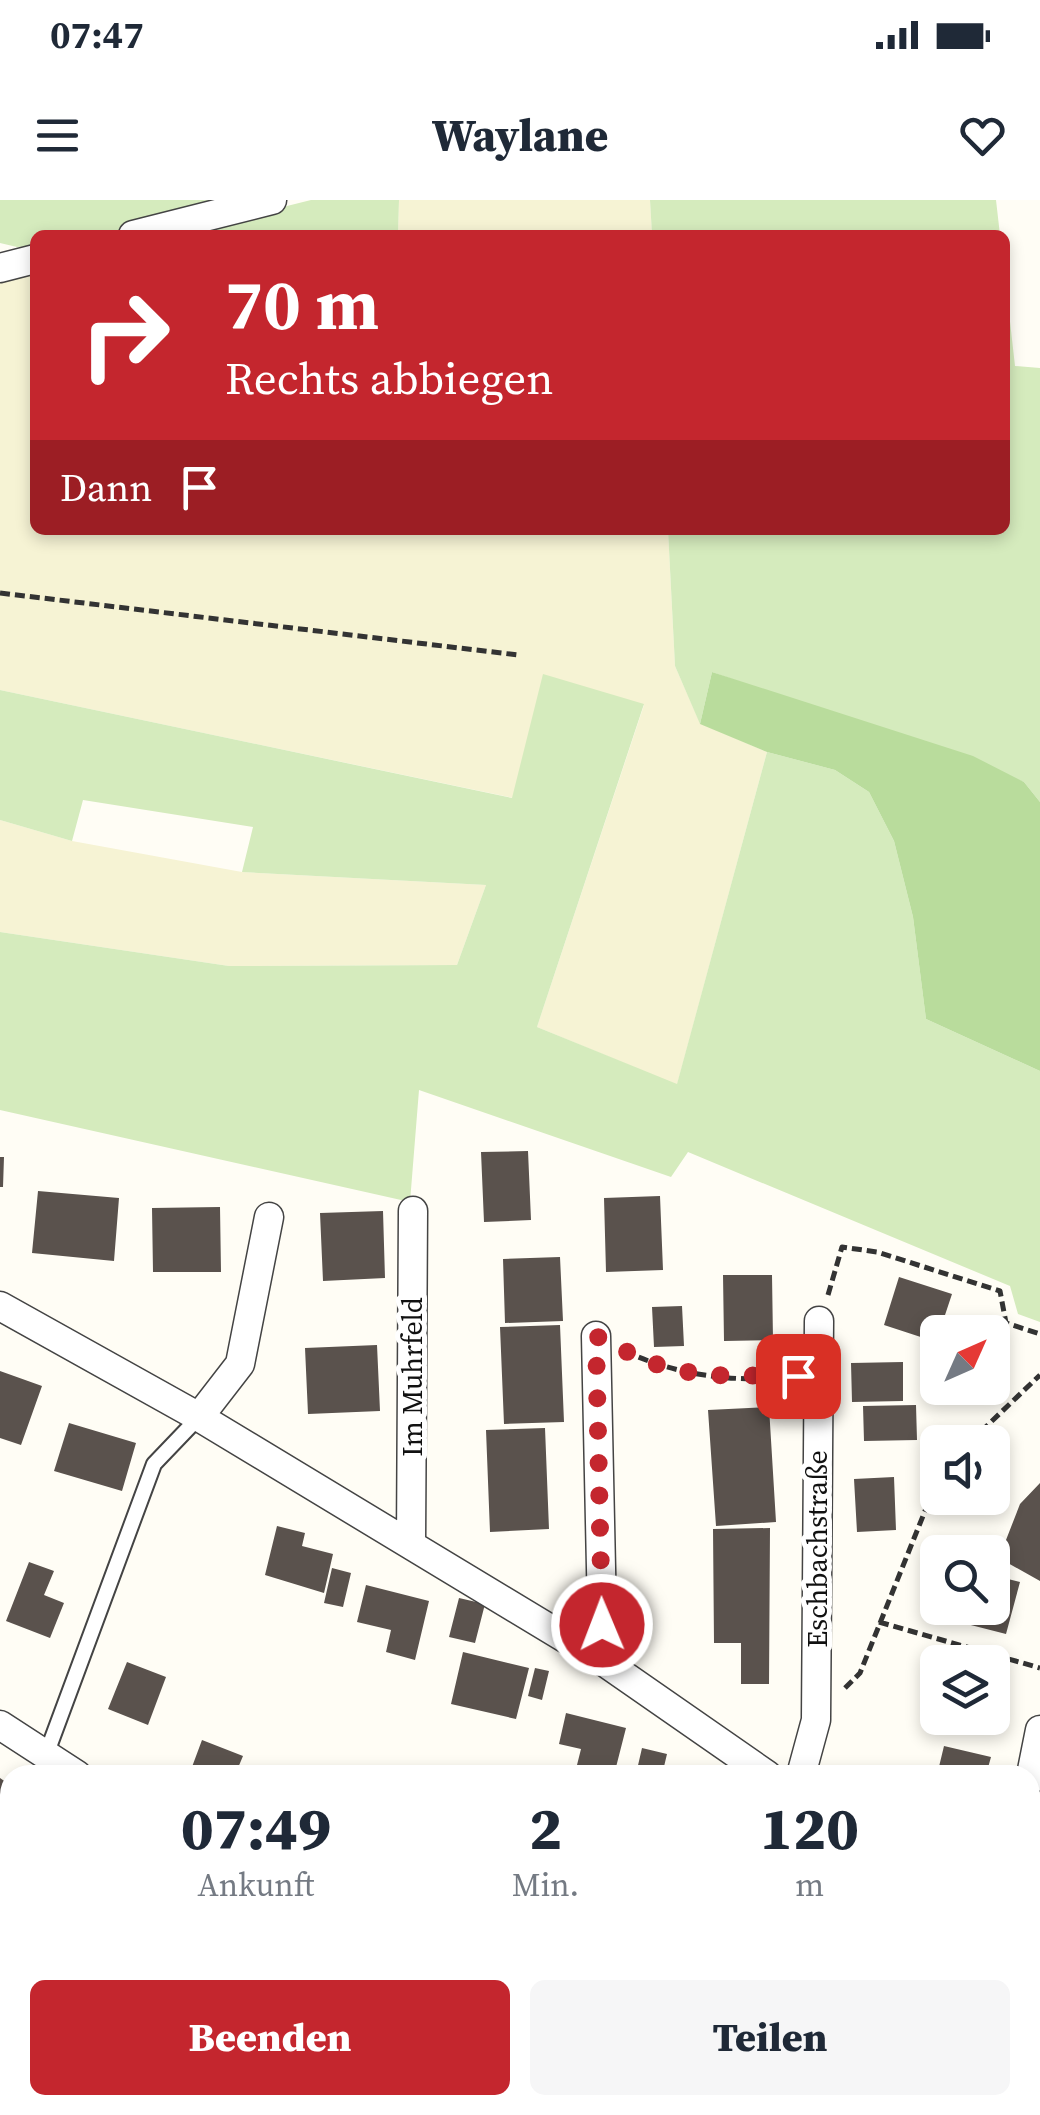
<!DOCTYPE html>
<html lang="de">
<meta charset="utf-8">
<style>
body{margin:0;font-family:"Source Serif 4",serif;background:#f6f6f7;color:#1f2937;height:100vh;display:flex;flex-direction:column;font-size:38px;white-space:nowrap}
*{box-sizing:border-box;margin:0}
p{font-size:32px;color:#747a83}
.icon{flex:none;width:55px;height:55px;fill:none;stroke:currentColor;stroke-width:2;stroke-linecap:round;stroke-linejoin:round}
.map{position:relative;flex:1;overflow:hidden}
.panel{position:absolute;left:0px;top:1565px;width:1040px;height:350px;display:flex;flex-direction:column;background:#fff;border-radius:30px 30px 0 0;box-shadow:0 5px 15px #0003}
.panel>*{flex:none}
.banner{position:absolute;left:30px;top:30px;width:980px;height:305px;border-radius:15px;box-shadow:0 5px 15px #0003;background:#c4262e;color:#fff;overflow:hidden}
.needle{width:65px;rotate:45deg}
.tools{position:absolute;left:920px;top:1115px;display:grid;gap:20px}
.tools a{display:grid;place-items:center;width:90px;height:90px;border-radius:15px;background:#fff;box-shadow:0 5px 15px #0003;font-size:50px}
.pin{position:absolute;display:grid;place-items:center;width:85px;height:85px;color:#fff;margin:-42px;border-radius:20px;box-shadow:0 5px 15px #0006}
.me{position:absolute;width:110px;margin:-55px;rotate:359deg;stroke-linejoin:round;filter:drop-shadow(0 0 8px #0008)}
.turn{display:flex;align-items:center;gap:35px;height:210px;padding:0 30px;font-size:45px}
.turn .icon{width:130px;height:130px;stroke-width:2.5}
.turn b{display:block;font-size:70px;line-height:85px}
.then{display:flex;align-items:center;height:95px;padding:0 30px;background:#0003;gap:20px;font-size:38px}
.eta{display:flex;justify-content:space-evenly;align-items:center;height:170px;text-align:center}
.eta b{font-size:60px;font-weight:800;line-height:70px}
.cta{display:flex;gap:20px;margin-top:auto;padding:20px 30px}
.cta a{flex:1;height:115px;border-radius:15px;background:#c4262e;color:#fff;font-size:40px;font-weight:800;line-height:115px;text-align:center}
.cta a+a{background:#f6f6f7;color:#1f2937}
.status{display:flex;justify-content:space-between;align-items:center;height:70px;padding:0 50px;background:#fff;direction:ltr}
.status svg{height:28px;fill:currentColor}
header{display:flex;justify-content:space-between;align-items:center;height:130px;padding:0 30px;background:#fff;font-size:45px;font-weight:800}
.map>svg:first-child{display:block}
.farmland{fill:#f6f3d4}
.green{fill:#d5ebbd}
.forest{fill:#b9dc9c}
.building{fill:#5a524d}
.lines{fill:none;stroke-linecap:round;stroke-linejoin:round}
.lane-casing{stroke:#444;stroke-width:18}
.street-casing{stroke:#444;stroke-width:31}
.path{stroke:#333;stroke-width:5;stroke-dasharray:10 5;stroke-linecap:butt}
.lane{stroke:#fff;stroke-width:14}
.street{stroke:#fff;stroke-width:28}
.route{stroke:#c4262e;stroke-width:18;stroke-dasharray:0 32.4}
.labels{text-anchor:middle;dominant-baseline:central;stroke-width:10;stroke-linejoin:round;paint-order:stroke}
.street-label{font-size:28px;fill:#111;stroke:#fff}
</style>
<div class="status"><b>07:47</b><svg viewBox="0 0 49 12"><path d="M0 12V9h3v3zM5 12V6h3v6zM10 12V3h3v9zM15 12V0h3v12zM26 1h20v11H26zM47 4h2v5h-2z"/></svg></div>
<header><svg class="icon" aria-label="menu" viewBox="0 0 24 24"><path d="M4 6h16M4 12h16M4 18h16"/></svg>Waylane<svg class="icon" aria-label="heart" viewBox="0 0 24 24"><path d="M12 20l-8-8c-3-5 5-10 8-4 3-6 11-1 8 4z"/></svg></header>
<div class="map">
<svg width="1040" height="1915" viewBox="0 0 1040 1915">
<rect width="100%" height="100%" fill="#fffdf5"/>
<path class="farmland" d="M399 0H650L652 35H398Z
M35 72V330H668L675 466 700 523 767 552 677 885 537 827 644 505 513 598 0 490V80Z
M0 620 72 641 242 672 486 685 457 765 229 766 0 732Z"/>
<path class="green" d="M0 0H231L101 35H35V46L17 47 0 43Z
M311 0H399L398 35H170Z
M650 0H996L1000 35H652Z
M1005 77 1015 166 1040 168V602L1024 582 712 472 700 524 675 466 668 330H1005Z
M543 474 644 504 537 827 677 884 767 552 835 570 869 592 894 641 913 717 926 819 1040 871V1122L1018 1114 1010 1086 688 952 671 977 419 890 410 1002 0 910V732L229 766 457 765 486 685 242 672 253 627 83 600 72 641 0 620V490L512 598Z"/>
<path class="forest" d="M712 472 973 556 1024 582 1040 602V871L926 819 913 717 894 641 869 592 835 570 767 552 700 524Z"/>
<path class="building" d="M528 951 531 1020 484 1022 481 952Z
M0 957H4L3 987H0Z
M38 991 119 998 114 1061 32 1053Z
M660 996 663 1070 606 1072 604 998Z
M220 1007 221 1072H153L152 1008Z
M383 1011 385 1078 323 1081 320 1013Z
M560 1057 563 1121 505 1123 503 1059Z
M723 1075H772L773 1140 724 1141Z
M899 1077 952 1094 936 1142 884 1125Z
M682 1106 684 1146 654 1147 652 1107Z
M560 1125 564 1222 504 1224 500 1127Z
M377 1145 380 1211 308 1214 305 1148Z
M903 1162V1201L852 1202 851 1163Z
M0 1171 42 1186 21 1245 0 1238Z
M916 1205 917 1240 864 1241 863 1206Z
M769 1207 776 1322 716 1326 708 1210Z
M69 1223 136 1243 122 1291 54 1271Z
M545 1228 549 1329 490 1332 486 1230Z
M894 1277 896 1330 857 1332 854 1279Z
M1040 1283V1381L999 1358 1020 1304Z
M277 1326 305 1333 302 1346 333 1354 324 1393 265 1375Z
M770 1328 769 1484H741V1443H714L713 1329Z
M29 1362 54 1371 44 1395 64 1403 50 1438 6 1421Z
M332 1368 351 1373 343 1407 324 1403Z
M992 1375 1020 1382 1006 1434 959 1422 963 1408H992Z
M366 1385 429 1401 415 1460 386 1452 391 1430 357 1422Z
M459 1398 485 1404 475 1443 449 1437Z
M463 1452 529 1468 516 1519 451 1504Z
M127 1462 166 1477 148 1525 108 1509Z
M535 1468 549 1471 542 1500 528 1496Z
M566 1513 626 1528 614 1575 575 1573 581 1549 559 1544Z
M202 1540 243 1556 235 1575H189Z
M944 1546 991 1557 986 1575H937Z
M642 1548 667 1554 662 1575 636 1574Z
M0 1578 10 1585V1618L0 1632Z
M10 1766V1820L0 1814V1781Z
M1030 1888 1040 1900 1024 1915H988L978 1905H1030Z
M0 1893 10 1900V1905H17L26 1911 23 1915H0Z
M135 1905H173L166 1915H150Z
M274 1905H356V1911L275 1915Z
M737 1905H780L792 1915H728Z"/>
<g class="lines">
<g class="lane-casing">
<path id="lane" d="M46 1555 154 1264 199 1217"/>
</g>
<g class="street-casing">
<path id="street" d="M133 35 272 0
M0 68 35 59
M0 1106 199 1217 603 1461 767 1575
M596 1136 603 1461
M199 1217 240 1164 269 1017
M411 1344 413 1011
M0 1525 77 1575
M801 1575 816 1520 819 1121
M1030 1580 1040 1530
M1030 1666 1040 1689
M1030 1794 1040 1765
M0 1849 10 1856
M86 1905 96 1915
M597 1905 611 1915
M488 1915 507 1905"/>
</g>
<path class="path" d="M0 393 518 455
M828 1095 842 1047 877 1052 1000 1091 1006 1123 1040 1134
M625 1151C674 1175 736 1183 790 1177
M970 1242 1040 1175
M879 1422 1040 1468
M845 1488 860 1473 929 1301 938 1288"/>
<use href="#lane" class="lane"/>
<use href="#street" class="street"/>
</g>
<g class="lines">
<path class="route" d="M602 1425 596 1136 647 1162 701 1175 798 1176"/>
</g>
<g class="labels">
<g class="street-label">
<text transform="translate(412 1177) rotate(-90)">Im Muhrfeld</text>
<text transform="translate(817 1349) rotate(-90)">Eschbachstraße</text>
</g>
</g>
</svg>
<div class="tools">
<a><svg class="needle" viewBox="-14 -14 28 28"><path d="M0-13l5 13h-10z" fill="#e53935"/><path d="M0 13l5-13h-10z" fill="#747a83"/></svg></a>
<a><svg class="icon" aria-label="sound" viewBox="0 0 24 24"><path d="M4 9h4l5-4v14l-5-4H4zM17 9q2 3 0 6"/></svg></a>
<a><svg class="icon" aria-label="search" viewBox="0 0 24 24"><circle cx="10" cy="10" r="6"/><path d="M15 15l6 6"/></svg></a>
<a><svg class="icon" aria-label="layers" viewBox="0 0 24 24"><path d="M12 4l9 5-9 5-9-5zM3 14l9 5 9-5"/></svg></a>
</div>
<div class="pin" style="left:798px;top:1176px;background:#d93025"><svg class="icon" aria-label="arrive" viewBox="0 0 24 24"><path d="M6 21V4h12l-3 4 3 4H6"/></svg></div>
<svg class="me" style="left:602px;top:1425px" viewBox="-20 -20 40 40"><circle r="17" fill="#c4262e" stroke="#fff" stroke-width="3"/><path d="M0-11L8 9 0 5-8 9z" fill="#fff"/></svg>
<div class="banner">
<div class="turn"><svg class="icon" aria-label="right" viewBox="0 0 24 24"><path d="M7 20v-9h11M14 6l5 5-5 5"/></svg><div><b>70 m</b>Rechts abbiegen</div></div>
<div class="then">Dann<svg class="icon" aria-label="arrive" viewBox="0 0 24 24"><path d="M6 21V4h12l-3 4 3 4H6"/></svg></div>
</div>
<section class="panel">
<div class="eta">
<div><b>07:49</b><p>Ankunft</p></div>
<div><b>2</b><p>Min.</p></div>
<div><b>120</b><p>m</p></div>
</div>
<div class="cta"><a>Beenden</a><a>Teilen</a></div>
</section>
</div>
